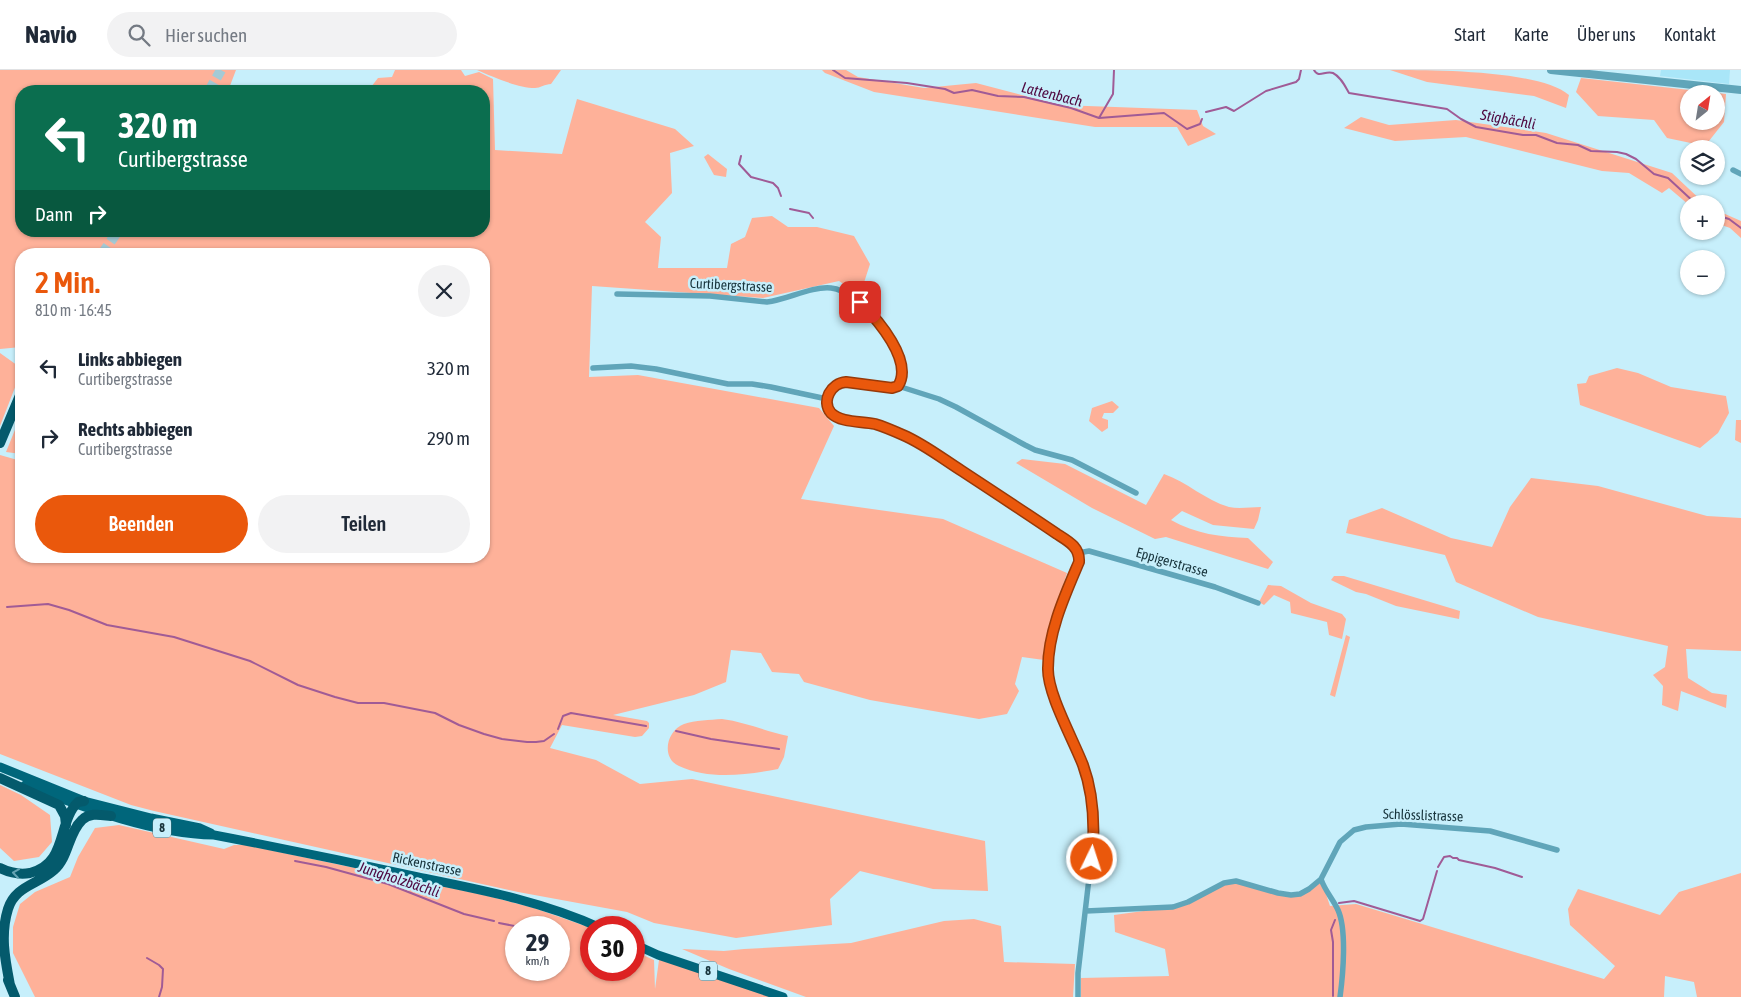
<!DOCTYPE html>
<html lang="de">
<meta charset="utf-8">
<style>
body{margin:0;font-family:"Asap Condensed",sans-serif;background:#f2f2f3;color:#1f2937;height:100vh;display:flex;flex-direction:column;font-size:19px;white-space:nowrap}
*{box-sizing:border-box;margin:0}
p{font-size:16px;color:#747a83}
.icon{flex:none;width:28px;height:28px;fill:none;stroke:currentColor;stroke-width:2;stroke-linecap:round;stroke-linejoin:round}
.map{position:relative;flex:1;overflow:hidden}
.panel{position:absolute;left:15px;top:178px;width:475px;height:315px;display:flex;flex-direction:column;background:#fff;border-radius:20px;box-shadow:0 1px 4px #0004}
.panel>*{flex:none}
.banner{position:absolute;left:15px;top:15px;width:475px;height:152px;border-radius:20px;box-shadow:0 1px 4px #0004;background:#0b6e4f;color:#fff;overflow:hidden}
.needle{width:32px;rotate:30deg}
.fabs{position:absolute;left:1680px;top:15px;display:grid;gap:10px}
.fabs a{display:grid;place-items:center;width:45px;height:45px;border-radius:50%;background:#fff;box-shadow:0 1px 4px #0004;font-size:25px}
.speed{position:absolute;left:505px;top:846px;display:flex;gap:10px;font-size:25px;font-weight:700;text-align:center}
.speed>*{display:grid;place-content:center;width:65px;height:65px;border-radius:50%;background:#fff;box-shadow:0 1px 4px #0004;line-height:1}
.speed small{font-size:12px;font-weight:400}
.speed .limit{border:8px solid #d22;background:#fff;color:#111}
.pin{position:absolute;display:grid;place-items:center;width:42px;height:42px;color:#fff;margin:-21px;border-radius:10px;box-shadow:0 2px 8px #0006}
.me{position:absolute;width:55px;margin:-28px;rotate:4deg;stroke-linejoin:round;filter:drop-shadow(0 0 4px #0008)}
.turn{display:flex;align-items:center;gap:18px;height:105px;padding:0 20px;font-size:22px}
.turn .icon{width:65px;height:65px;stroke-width:2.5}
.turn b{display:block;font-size:35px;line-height:42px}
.then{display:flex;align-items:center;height:48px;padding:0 20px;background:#0003;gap:10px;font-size:19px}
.round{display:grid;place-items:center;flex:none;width:52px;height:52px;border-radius:26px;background:#f2f2f3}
.head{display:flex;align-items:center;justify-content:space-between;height:85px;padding:0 20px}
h1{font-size:30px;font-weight:600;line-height:38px;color:#ea580c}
.button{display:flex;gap:10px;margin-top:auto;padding:10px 20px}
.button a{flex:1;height:58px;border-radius:30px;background:#ea580c;color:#fff;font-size:20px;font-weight:600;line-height:58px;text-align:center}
.button a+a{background:#f2f2f3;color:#1f2937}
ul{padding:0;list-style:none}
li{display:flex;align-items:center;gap:15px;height:70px;padding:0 20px}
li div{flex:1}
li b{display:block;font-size:19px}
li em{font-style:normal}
header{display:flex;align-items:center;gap:30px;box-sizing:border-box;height:70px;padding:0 25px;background:#fff;border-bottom:1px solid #e0e1e3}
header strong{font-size:24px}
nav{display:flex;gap:28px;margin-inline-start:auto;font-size:18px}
.search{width:350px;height:45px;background:#f2f2f3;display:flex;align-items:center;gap:12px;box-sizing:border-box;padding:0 18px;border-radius:28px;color:#747a83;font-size:19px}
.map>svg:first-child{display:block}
.built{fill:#a9e6f8}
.green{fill:#feb199;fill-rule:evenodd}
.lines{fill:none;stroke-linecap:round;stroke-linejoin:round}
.stream{stroke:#a05b96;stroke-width:2}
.trunk-tunnel{stroke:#a4cad5;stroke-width:10;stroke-dasharray:10 5;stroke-linecap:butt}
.minor{stroke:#60a5b9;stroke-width:5.5}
.tertiary{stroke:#60a5b9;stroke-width:8}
.primary{stroke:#00667b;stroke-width:9}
.trunk{stroke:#045a6c;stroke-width:10}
.oneway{stroke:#66a4b4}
.route-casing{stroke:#983908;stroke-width:12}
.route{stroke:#ea580c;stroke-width:9}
.labels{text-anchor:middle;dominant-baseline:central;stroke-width:5;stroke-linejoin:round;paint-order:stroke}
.shield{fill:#c7effb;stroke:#4c6c75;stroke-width:1}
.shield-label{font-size:12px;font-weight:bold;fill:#18343c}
.street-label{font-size:14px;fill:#18343c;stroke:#c7effb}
.water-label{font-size:15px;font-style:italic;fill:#4f0840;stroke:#c7effb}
</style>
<header>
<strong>Navio</strong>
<div class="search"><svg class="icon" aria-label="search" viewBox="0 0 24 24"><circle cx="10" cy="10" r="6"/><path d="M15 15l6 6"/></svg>Hier suchen</div>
<nav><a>Start</a><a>Karte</a><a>Über uns</a><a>Kontakt</a></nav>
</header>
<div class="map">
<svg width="1741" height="927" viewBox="0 0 1741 927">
<rect width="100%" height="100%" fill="#c7effb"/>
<path class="built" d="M1661 0H1730L1729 14 1660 6Z"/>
<path class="green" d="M0 0H236L228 21H21V161H484V21H368L378 8 392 7 395 0H461L465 6 479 2 493 9 495 80 562 84 577 29 675 59 694 76 670 83 672 123 645 152 661 167 658 198H727L731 174 745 167 752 148 772 146 788 157H817L854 166 870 194 860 225 839 211 763 228 592 216 589 307 638 305 819 338 834 356 801 429 943 449 1067 503 1050 556 1044 590 1022 587 1015 614 1019 621 1007 644 979 649 870 630 804 612 799 604 772 602 761 583 731 580 726 612 694 625 613 645 647 651 649 653V658L642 666 635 667 562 655 550 678 596 690 640 714 692 709 985 771 988 821 933 819 860 801 830 829 832 855 736 868 654 853 627 842 518 822 154 741 131 735 0 684V385L21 391V486H484V184H21V277L0 279Z
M477 0H561L551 14C545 14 540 18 535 18 518 18 493 7 477 0Z
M822 0H846L858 7 924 18 976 13 1060 35 1197 40 1203 56 1216 64 1188 76 1177 57H1095L874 22 825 3Z
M1390 0C1433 0 1539 0 1569 25L1566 38 1534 26 1427 12Z
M1581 8 1726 24 1724 52 1705 76 1667 68 1654 50 1598 46 1576 22ZM1689 24H1716V51H1689Z
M1361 47 1389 55 1456 50 1546 63 1672 103 1705 134H1689V135L1669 118 1662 123 1629 103 1602 101 1466 67 1395 71 1344 58Z
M708 84 727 99 726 107 714 105 704 87Z
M1716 140 1741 151V168L1730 158 1716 153Z
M0 283 21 298V302L0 356Z
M1617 298 1638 303 1671 317 1726 326 1729 343 1718 363 1700 378 1580 335 1577 314 1586 313 1589 306Z
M1112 331 1119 337 1113 343H1104L1102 348 1108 350V358L1102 362 1089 351 1092 338Z
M21 345V384L6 382Z
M1736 350H1741V373L1735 370Z
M1022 389 1065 394 1146 435 1164 404C1187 412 1205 430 1229 437 1239 439 1251 437 1261 437L1258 450 1254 459 1213 455 1182 441 1171 450C1195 464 1222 467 1248 468L1273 492 1268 499 1166 467 1155 469 1092 438 1016 393Z
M1531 408 1598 416 1707 446 1741 448V581L1686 579 1688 608 1712 623 1727 625 1726 638 1681 621 1678 641 1662 635 1663 616 1653 605 1665 597 1668 576 1538 547 1456 512 1445 485 1346 463 1349 450 1382 438 1451 468 1492 477 1510 437Z
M1334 506H1344L1460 541 1459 549 1396 536 1366 524 1356 522 1331 510Z
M1268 515 1281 516 1311 533 1342 544 1346 549 1342 569 1329 565 1327 552 1291 543 1290 532 1274 525 1264 535 1259 532Z
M1346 565 1350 567 1335 627 1330 625Z
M722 649C745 652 765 661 788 666L784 687 778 699C746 705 709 710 679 696 661 688 666 661 684 654 695 650 710 650 722 649Z
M0 715 21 725 50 745 52 772 39 787 14 791 0 778Z
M119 755 224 779 234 775H246L484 825 534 838 591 858V900H634V881L654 890 655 919 659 890 662 889 783 927H35L13 883V857L20 834 35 822 70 807 78 787 95 758ZM516 858H559V900H516Z
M1741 803V927H1697L1694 912 1665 906 1664 927H1081V908L1169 906 1165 879 1115 862 1114 845 1173 837 1224 813 1236 811 1278 823 1300 824 1321 809 1330 836 1356 834 1604 909 1615 896 1570 855 1568 839 1578 819 1660 845 1679 822Z
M974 849 1001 856 1004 892 1075 894 1073 927H806L729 899 682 879 724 881 744 879 851 873 944 851Z"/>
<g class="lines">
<path class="stream" d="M833 0 845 8 907 13 945 19 954 23 972 20 998 26 1024 27 1071 38 1099 48 1164 43 1187 59 1200 54 1202 49
M1314 0C1319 9 1325 0 1333 3 1341 7 1345 16 1349 23L1447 39 1461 49 1476 57 1523 65H1536L1557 73 1578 75 1591 81 1617 82 1626 84 1636 89 1654 104 1668 108 1696 134
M1206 42 1226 37 1234 41 1266 21 1296 12 1299 9 1301 0
M1099 48 1113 24 1114 0
M741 86 739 94 751 107 773 113 778 118 781 126
M790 139 809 143 813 148
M1716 145 1729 149 1741 158
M7 537 48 534 69 540 107 555 174 567 250 591 298 615 335 627 358 633H384L435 643 459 655 484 664 502 669 527 672H536L544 671 554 664
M558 659 563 646 571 643 646 656
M676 661 711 669 779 679
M295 791 326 797 388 814 464 844 494 851
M1438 797 1444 787 1450 786 1453 788H1457L1459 790 1495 798 1522 807
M1339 833 1354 831 1420 851 1423 849 1437 801
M499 853 525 858
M147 888 159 895 163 899 162 917 159 927
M559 896 560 899
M1333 926V872L1331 860 1335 850"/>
<path class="trunk-tunnel" d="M209 21 221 0
M102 184 118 161"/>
<path class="minor" d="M1733 100 1741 104
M617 224 710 226 767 232C787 230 811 216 831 218 860 221 901 274 903 302 904 307 901 312 898 316L892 318 846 312H842L833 317 828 326V337L836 346 873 354 907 367 1057 464 1077 479 1079 492 1057 549 1050 574 1048 599 1052 621 1088 709 1092 727 1094 754 1093 774 1078 903V927
M593 298 631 296 656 299 728 314H752L771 317 827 329
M898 316 939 329 956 337 1025 375 1035 380 1072 390 1136 423
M1078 483 1089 481 1215 517 1258 533
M1321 809C1325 821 1333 829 1338 840 1347 860 1343 905 1340 927
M1086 841 1173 837 1188 832 1224 813 1236 811 1278 823 1291 825 1300 824 1309 819 1321 809 1340 772 1354 760 1366 757 1401 754 1490 761 1557 780"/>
<path class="tertiary" d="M1551 0 1741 20"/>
<path class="primary" d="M0 697 84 731 151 748 200 758 211 763
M25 715C83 737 152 764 214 765 282 778 350 792 418 807 482 820 541 831 601 858
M634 874 658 885 783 927"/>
<path class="trunk" d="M0 373 21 323
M0 708 59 735 65 746 66 755
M0 798C10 803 19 805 30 803 68 794 57 752 78 732L84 731
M8 910 15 927
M10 915C5 889 0 865 8 839 15 816 37 815 54 800 69 787 68 763 82 750 90 742 101 745 111 746"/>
</g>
<defs><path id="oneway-chevron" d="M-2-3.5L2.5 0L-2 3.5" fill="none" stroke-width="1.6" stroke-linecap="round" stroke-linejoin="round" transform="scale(1.25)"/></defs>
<use class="oneway" href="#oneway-chevron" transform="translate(16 803) rotate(-172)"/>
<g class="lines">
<g class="route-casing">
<path id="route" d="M860 232C877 249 914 291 898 316L892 318 846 312C831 313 821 331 831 343 841 353 862 351 875 354 885 357 894 361 903 365 924 374 943 389 962 401 994 422 1026 443 1057 464 1068 471 1080 477 1079 492 1065 525 1048 562 1048 598 1047 623 1073 669 1083 695 1094 725 1095 757 1092 789"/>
</g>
<use href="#route" class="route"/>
</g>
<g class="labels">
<g class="shield">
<rect x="153" y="748.5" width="18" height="19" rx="4"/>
<rect x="699" y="891.5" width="18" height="19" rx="4"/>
</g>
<g class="shield-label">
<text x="162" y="758">8</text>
<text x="708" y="901">8</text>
</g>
<g class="street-label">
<text transform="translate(731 215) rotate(3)">Curtibergstrasse</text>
<text transform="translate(1172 492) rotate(16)">Eppigerstrasse</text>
<text transform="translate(1423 745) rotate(2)">Schlösslistrasse</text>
<text transform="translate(427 794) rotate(12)">Rickenstrasse</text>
</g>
<g class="water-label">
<text transform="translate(1052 24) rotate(14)">Lattenbach</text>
<text transform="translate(1508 49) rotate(10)">Stigbächli</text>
<text transform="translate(399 809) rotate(18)">Jungholzbächli</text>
</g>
</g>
</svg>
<div class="fabs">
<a><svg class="needle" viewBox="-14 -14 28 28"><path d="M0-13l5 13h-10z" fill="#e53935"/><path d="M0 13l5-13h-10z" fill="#747a83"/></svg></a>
<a><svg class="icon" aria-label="layers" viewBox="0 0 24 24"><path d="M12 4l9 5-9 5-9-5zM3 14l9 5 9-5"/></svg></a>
<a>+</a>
<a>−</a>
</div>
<div class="speed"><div>29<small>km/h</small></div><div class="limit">30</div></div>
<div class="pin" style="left:860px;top:232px;background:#d93025"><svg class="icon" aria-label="arrive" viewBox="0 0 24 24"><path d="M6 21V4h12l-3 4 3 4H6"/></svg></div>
<svg class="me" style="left:1092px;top:789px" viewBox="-20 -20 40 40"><circle r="17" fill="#ea580c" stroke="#fff" stroke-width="3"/><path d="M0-11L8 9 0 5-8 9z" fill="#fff"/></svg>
<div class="banner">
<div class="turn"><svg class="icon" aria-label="left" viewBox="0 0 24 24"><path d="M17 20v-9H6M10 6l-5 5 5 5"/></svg><div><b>320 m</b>Curtibergstrasse</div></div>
<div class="then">Dann<svg class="icon" aria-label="right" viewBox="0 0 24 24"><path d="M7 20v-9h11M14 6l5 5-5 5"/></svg></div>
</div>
<section class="panel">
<div class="head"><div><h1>2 Min.</h1><p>810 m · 16:45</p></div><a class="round"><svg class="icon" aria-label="close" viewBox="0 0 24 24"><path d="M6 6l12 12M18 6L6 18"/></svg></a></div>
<ul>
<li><svg class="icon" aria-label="left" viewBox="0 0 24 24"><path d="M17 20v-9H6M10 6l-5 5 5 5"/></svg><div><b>Links abbiegen</b><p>Curtibergstrasse</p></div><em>320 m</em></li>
<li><svg class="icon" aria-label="right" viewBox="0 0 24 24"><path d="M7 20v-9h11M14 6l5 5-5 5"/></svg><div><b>Rechts abbiegen</b><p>Curtibergstrasse</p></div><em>290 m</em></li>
</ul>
<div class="button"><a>Beenden</a><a>Teilen</a></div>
</section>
</div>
